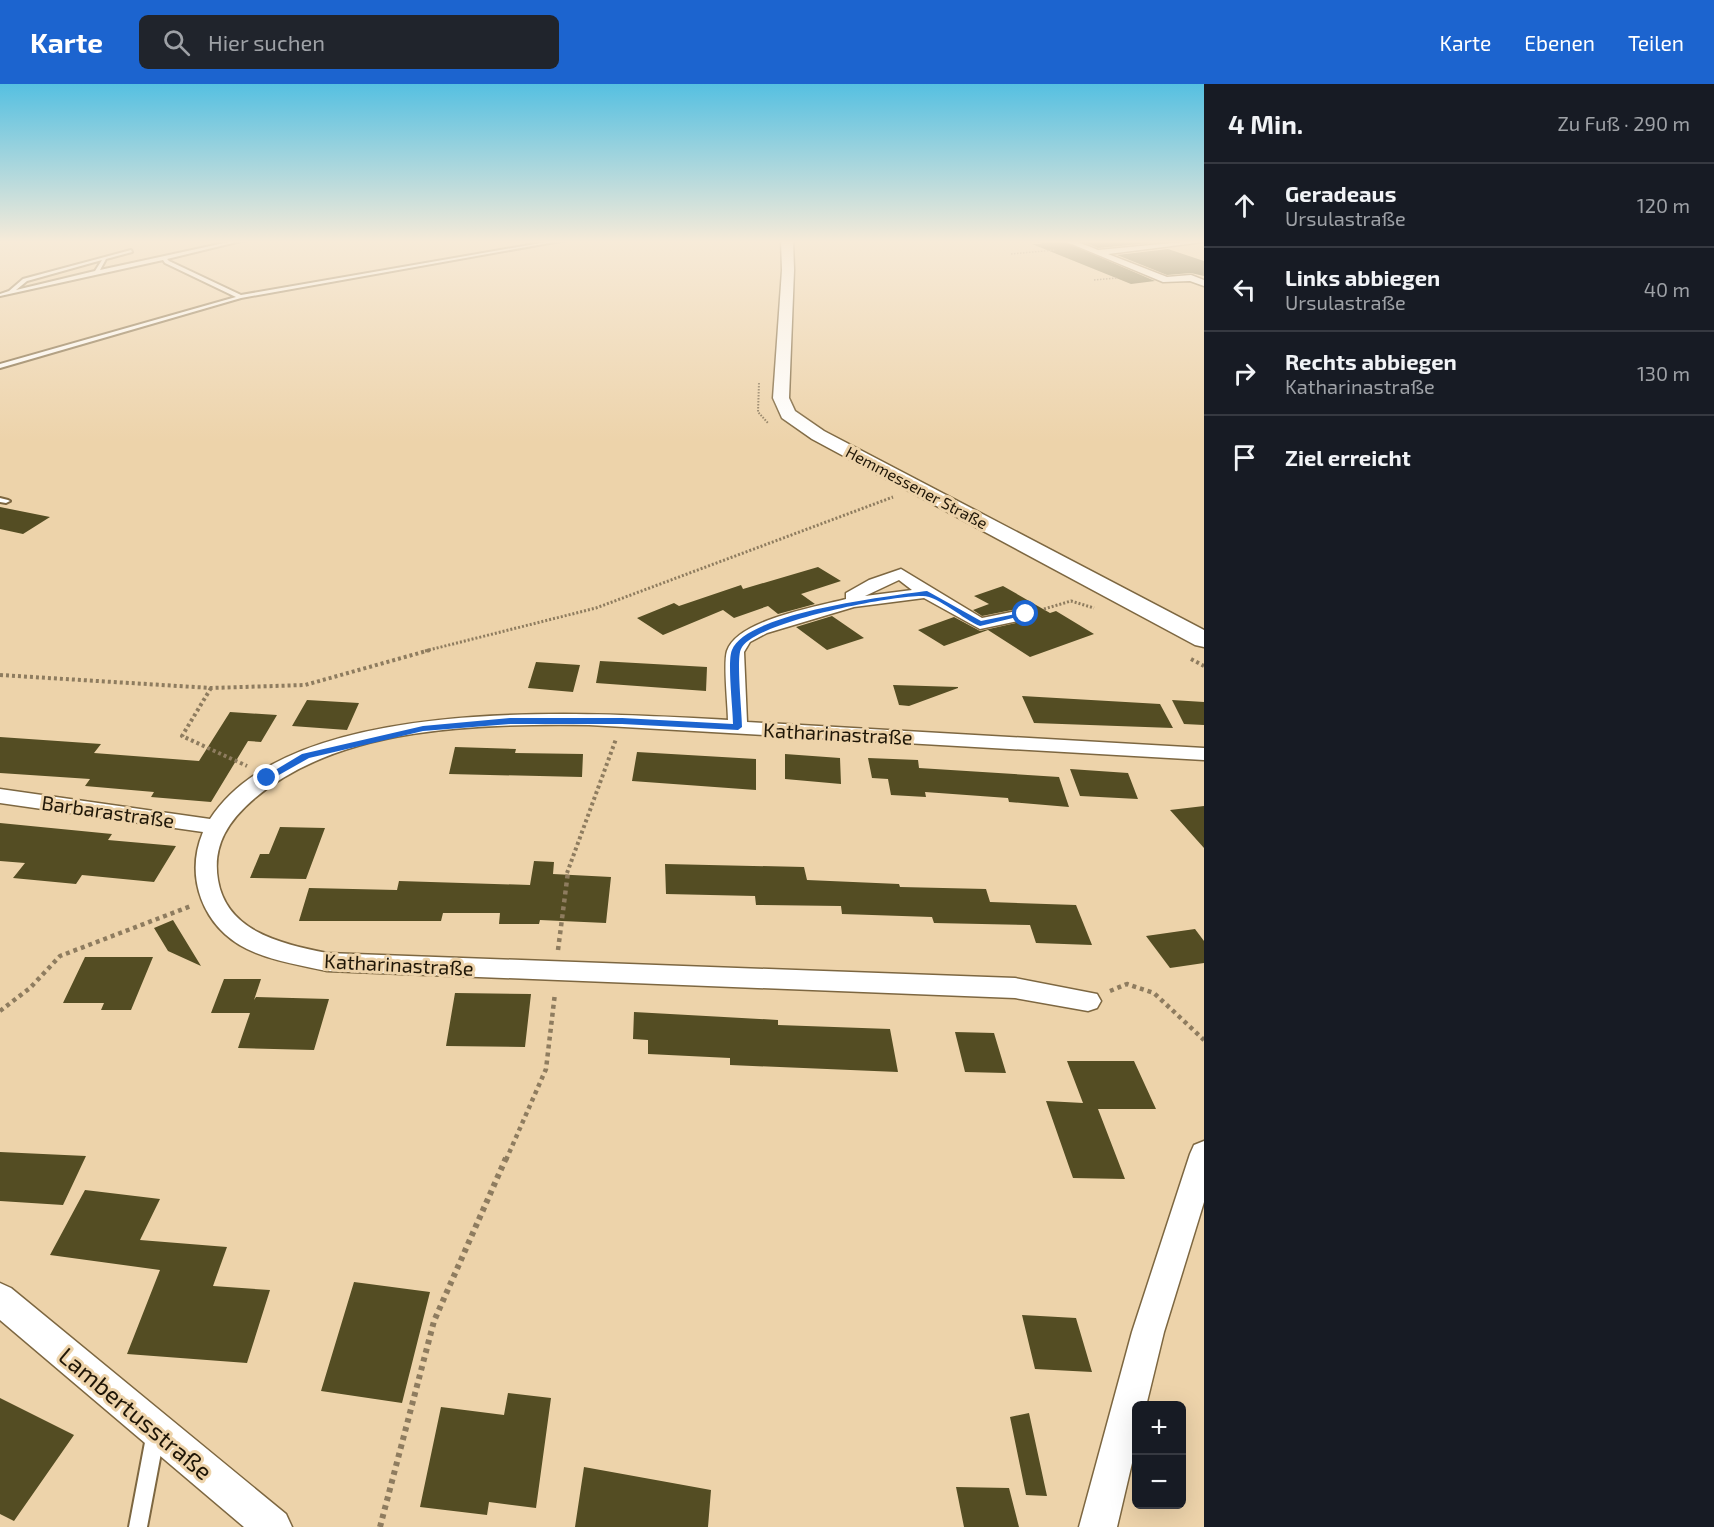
<!DOCTYPE html>
<html lang="de">
<head>
<meta charset="utf-8">
<style>
  :root { --surface:#171b24; --page:#20242c; --text:#f1f3f6; --muted:#9ea1a6; --line:#363941; --accent:#1c64cf }
  body { margin:0; font-family:"Exo 2",sans-serif; background:var(--page); color:var(--text) }
  .controls { position:absolute; right:18px; bottom:18px; display:grid; overflow:hidden; border-radius:9px; box-shadow:0 6px 24px #0002 }
  .controls button { width:54px; height:54px; display:grid; place-items:center; padding:0; border:0; border-bottom:2px solid var(--line); background:var(--surface); color:var(--text); font:30px sans-serif }
  .stop { position:absolute; width:18px; height:18px; margin:-14px; border:4px solid #1c64cf; border-radius:50%; background:#fff }
  .stop.end { background:#1c64cf; border-color:#fff; box-shadow:0 2px 6px #0008 }
  .list { margin:0; padding:0; list-style:none }
  h2 { display:flex; justify-content:space-between; align-items:center; height:78px; margin:0; padding:0 24px; font-size:26px }
  h2 small { font-size:20px; font-weight:400; color:var(--muted) }
  .list li { display:grid; grid-template-columns:39px 1fr auto; gap:18px; align-items:center; box-sizing:border-box; height:84px; padding:0 24px; border-top:2px solid var(--line) }
  .list b { display:block; font-size:22px; white-space:nowrap }
  .list p { margin:0; font-size:20px; white-space:nowrap; color:var(--muted) }
  .list em { font-size:20px; font-style:normal; color:var(--muted) }
  .icon { flex:none; width:33px; height:33px; fill:none; stroke:currentColor; stroke-width:2; stroke-linecap:round; stroke-linejoin:round }
  .map { position:relative; flex:none; width:1204px; height:1443px; overflow:hidden }
  header { display:flex; align-items:center; gap:36px; box-sizing:border-box; height:84px; padding:0 30px; background:var(--accent); color:#fff }
  header strong { font-size:28px }
  nav { display:flex; gap:33px; margin-inline-start:auto; font-size:21px }
  .search { width:420px; height:54px; background:var(--page); display:flex; align-items:center; gap:15px; box-sizing:border-box; padding:0 21px; border-radius:9px; color:var(--muted); font-size:22px }
  main { display:flex }
  aside { flex:1; background:var(--surface) }
  .map>svg:first-child { display:block }
  .building { fill:#544d23 }
  .lines { fill:none; stroke-linecap:round; stroke-linejoin:round }
  .service-casing { stroke:#7d6741; stroke-width:4 }
  .minor-casing { stroke:#7d6741; stroke-width:3 }
  .secondary-casing { stroke:#7d6741; stroke-width:3 }
  .path-far5 { stroke:#8e7c5f; stroke-width:1.5; stroke-dasharray:1.5 1.5; stroke-linecap:butt }
  .path-far4 { stroke:#8e7c5f; stroke-width:2; stroke-dasharray:1.5 1.5; stroke-linecap:butt }
  .path-far3 { stroke:#8e7c5f; stroke-width:3; stroke-dasharray:2 2; stroke-linecap:butt }
  .path-far2 { stroke:#8e7c5f; stroke-width:4; stroke-dasharray:3 3; stroke-linecap:butt }
  .path-far1 { stroke:#8e7c5f; stroke-width:4.5; stroke-dasharray:4 4; stroke-linecap:butt }
  .path { stroke:#8e7c5f; stroke-width:6; stroke-dasharray:4.5 4.5; stroke-linecap:butt }
  .service { fill:#fff; fill-rule:evenodd }
  .minor { fill:#fff; fill-rule:evenodd }
  .secondary { fill:#fff; fill-rule:evenodd }
  .route { fill:#1c64cf }
  .labels { text-anchor:middle; dominant-baseline:central; stroke-width:6; stroke-linejoin:round; paint-order:stroke }
  .far-street-label { font-size:16px; fill:#1f1607; stroke:#edd3aa }
  .street-label { font-size:20px; fill:#1f1607; stroke:#edd3aa }
  .near-street-label { font-size:24px; fill:#1f1607; stroke:#edd3aa }
</style>
</head>
<body>
<header>
<strong>Karte</strong>
<div class="search"><svg class="icon" aria-label="search" viewBox="0 0 24 24"><circle cx="10" cy="10" r="6"/><path d="M15 15l6 6"/></svg>Hier suchen</div>
<nav><a>Karte</a><a>Ebenen</a><a>Teilen</a></nav>
</header>
<main>
<div class="map">
<svg width="1204" height="1443" viewBox="0 0 1204 1443">
  <rect width="100%" height="100%" fill="#edd3aa"/>
  <path class="building" d="M1033,156H1060L1155,197L1131,200L1032,160H1042Z
    M1079,156H1142L1150,159L1098,164Z
    M1168,165L1204,177V192L1191,189L1167,191L1117,171Z
    M0,423L50,433L23,450L0,445Z
    M818,483L841,497L801,510L815,520L778,530L768,522L734,534L723,526L663,551L637,534L674,519L679,522L741,501L743,505Z
    M1003,502L1050,529L1056,527L1094,550L1030,573L988,546L944,562L918,546L954,533L980,547L1034,535L1036,529L1026,523L982,532L973,526L989,520L974,512Z
    M832,532L864,554L827,566L796,543Z
    M600,577L707,583L706,607L596,599Z
    M536,578L580,581L573,608L528,604Z
    M893,601L958,603V604L909,622L899,621Z
    M1022,612L1160,620L1173,644L1034,639Z
    M307,616L359,619L347,646L292,642Z
    M1172,616L1204,618V641L1184,640Z
    M230,628L277,631L261,658L248,657L211,718L151,713L154,708L85,702L90,695L0,689V653L101,660L94,669L199,677Z
    M455,663L516,665L515,669L583,670L582,693L449,690Z
    M637,668L756,675V706L632,697Z
    M785,670L840,674L841,700L785,695Z
    M868,674L918,676L919,684L1059,693L1069,723L1009,718L1008,714L925,708L926,713L891,711L888,695L872,694Z
    M1070,685L1128,689L1138,715L1080,712Z
    M1204,722V764L1170,726Z
    M0,739L112,750L108,756L176,762L154,798L82,791L76,800L13,794L25,779L0,777Z
    M280,743L325,744L306,795L250,794L260,770H269Z
    M534,777L554,778L553,790L611,793L606,839L540,836L539,840H499L500,829H443L441,837H299L309,804L397,806L399,797L530,801Z
    M665,780L804,783L807,796L899,800L900,803L986,805L990,818L1076,821L1092,861L1036,859L1030,841L934,839L932,833L842,830L841,822L756,821L755,812L666,810Z
    M173,836L201,882L168,867L154,844Z
    M1195,845L1204,857V879L1170,884L1146,852Z
    M85,873H153L131,926H101L104,919H63Z
    M224,895H261L254,916L256,913L329,915L314,966L238,964L250,929H211Z
    M455,909L531,910L525,963L446,962Z
    M634,928L778,936V941L890,945L898,988L730,981V974L648,970V956L633,955Z
    M955,948L994,949L1006,989L965,988Z
    M1067,977H1134L1156,1025H1098L1125,1095L1073,1094L1046,1017L1083,1019Z
    M0,1068L86,1072L63,1121L0,1117Z
    M85,1106L160,1115L140,1156L227,1163L213,1202L270,1206L247,1279L127,1270L160,1186L50,1171Z
    M354,1198L430,1208L402,1319L321,1307Z
    M1022,1231L1076,1234L1092,1288L1035,1285Z
    M508,1309L551,1314L536,1424L489,1418L487,1431L420,1423L441,1323L504,1331Z
    M0,1314L74,1351L14,1437L0,1430Z
    M1029,1329L1047,1412L1026,1411L1010,1333Z
    M584,1383L711,1406L708,1443H575Z
    M956,1403L1009,1404L1019,1443H964Z"/>
  <g class="lines">
    <defs>
      <path id="service" d="M238,156H245L167,175L169,177L241,211L558,156H566L241,214L0,284V280L236,213L165,179L163,176L0,212V210L9,207L23,195L131,166L132,168L106,175L100,186ZM102,176L95,187L16,206L27,197Z
        M0,414L8,416L10,417L6,419L0,418Z
        M155,1344L161,1347L164,1353L147,1443H129L146,1353L149,1347Z"/>
      <path id="minor" d="M1062,156H1073L1098,166L1204,156L1203,158L1108,170L1167,193L1191,191L1204,196V202L1190,197L1163,198Z
        M901,485L982,534L1026,525L1034,530L1032,534L980,545L924,514L854,523L767,549L750,558L744,568L747,638L1204,664V676L589,641C480,640 342,641 255,714C229,736 212,761 218,796C227,849 284,860 327,869L1015,894L1097,910L1101,917L1097,924L1088,927L1015,914L327,887C300,881 272,877 247,865C203,843 184,793 203,748L0,719V705L210,735C293,607 595,629 728,636C728,622 723,579 727,567C737,536 816,523 846,515V509L869,496ZM899,496L912,506L865,512Z
        M1204,1057V1118L1164,1248L1146,1322H1136V1362L1117,1443H1079L1132,1248L1190,1070L1194,1061Z
        M0,1199L11,1204L286,1430L292,1443H244L0,1236Z"/>
      <path id="secondary" d="M781,156H793L794,186L789,314L795,327L824,347L1204,546V563L1195,561L812,355L782,334L773,314L782,186Z"/>
    </defs>
    <use href="#service" class="service-casing"/>
    <use href="#minor" class="minor-casing"/>
    <use href="#secondary" class="secondary-casing"/>
    <path class="path-far5" d="M1011,170L1055,166
      M1094,196L1117,194"/>
    <path class="path-far4" d="M759,299L758,328L768,339"/>
    <path class="path-far3" d="M1044,525L1071,517L1094,524
      M425,567L596,524L893,413"/>
    <path class="path-far2" d="M1191,575L1204,582
      M0,591L211,604L305,601L430,566
      M211,604L182,652L247,682
      M567,789L616,655"/>
    <path class="path-far1" d="M558,866L568,788
      M1110,907L1127,900L1154,909L1204,956
      M0,927L30,904L60,872L191,822
      M506,1076L546,985L555,909"/>
    <path class="path" d="M380,1443L434,1237L506,1074"/>
    <use href="#service" class="service"/>
    <use href="#minor" class="minor"/>
    <use href="#secondary" class="secondary"/>
  </g>
  <linearGradient id="sky" x2="0" y2="1"><stop stop-color="#56c0e1"/><stop offset="0.44" stop-color="#f7ebd9"/><stop offset="1" stop-color="#f7ebd9" stop-opacity="0"/></linearGradient>
  <rect width="1204" height="358" fill="url(#sky)"/>
  <path class="route" d="M927,507L981,537L1026,528L1029,530L980,542C964,536 938,512 923,512C892,511 753,538 741,565C736,575 742,628 742,643L738,646L622,640H510L423,647L309,674L270,696L262,694L302,670L423,642L510,634H622L733,640C733,625 727,577 732,566C746,529 889,512 927,507Z"/>
  <g class="labels">
    <g class="far-street-label">
      <text transform="translate(917 403) rotate(28)">Hemmessener Straße</text>
    </g>
    <g class="street-label">
      <text transform="translate(838 649) rotate(3)">Katharinastraße</text>
      <text transform="translate(108 727) rotate(8)">Barbarastraße</text>
      <text transform="translate(399 880) rotate(3)">Katharinastraße</text>
    </g>
    <g class="near-street-label">
      <text transform="translate(136 1329) rotate(40)">Lambertusstraße</text>
    </g>
  </g>
</svg>
<div class="controls">
<button>+</button>
<button>−</button>
</div>
<div class="stop" style="left:1026px;top:530px"></div>
<div class="stop end" style="left:267px;top:694px"></div>
</div>
<aside>
<h2>4 Min.<small>Zu Fuß · 290 m</small></h2>
<ul class="list">
<li><svg class="icon" aria-label="ahead" viewBox="0 0 24 24"><path d="M12 20V5M6 11l6-6 6 6"/></svg><div><b>Geradeaus</b><p>Ursulastraße</p></div><em>120 m</em></li>
<li><svg class="icon" aria-label="left" viewBox="0 0 24 24"><path d="M17 20v-9H6M10 6l-5 5 5 5"/></svg><div><b>Links abbiegen</b><p>Ursulastraße</p></div><em>40 m</em></li>
<li><svg class="icon" aria-label="right" viewBox="0 0 24 24"><path d="M7 20v-9h11M14 6l5 5-5 5"/></svg><div><b>Rechts abbiegen</b><p>Katharinastraße</p></div><em>130 m</em></li>
<li><svg class="icon" aria-label="arrive" viewBox="0 0 24 24"><path d="M6 21V4h12l-3 4 3 4H6"/></svg><div><b>Ziel erreicht</b></div></li>
</ul>
</aside>
</main>
</body>
</html>
